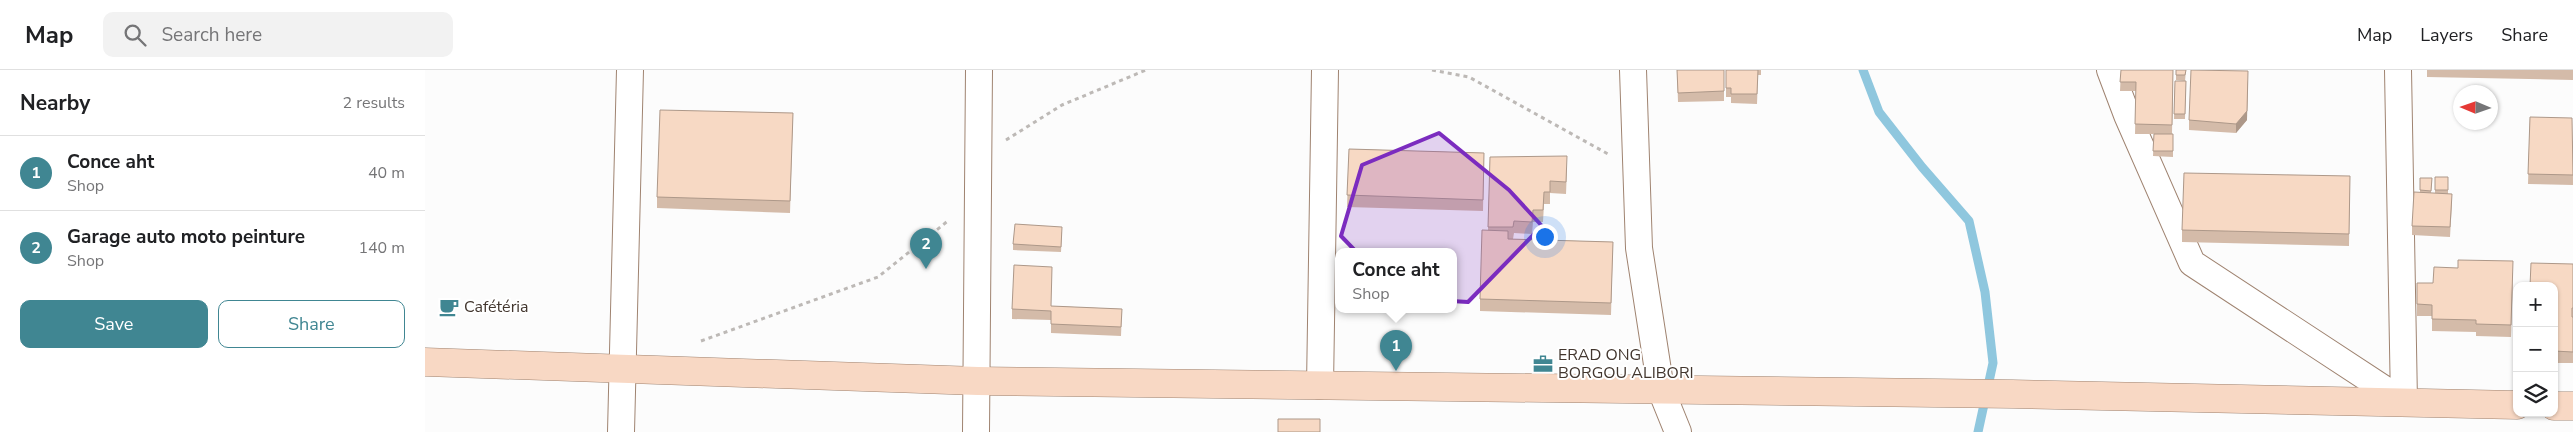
<!DOCTYPE html>
<html lang="en">
<head>
<meta charset="utf-8">
<style>
  :root { --surface:#fff; --page:#f2f2f2; --text:#202124; --muted:#757577; --line:#e0e0e0; --accent:#408692 }
  body { margin:0; font-family:"Nunito Sans",sans-serif; background:var(--page); color:var(--text) }
  .controls { position:absolute; right:15px; bottom:15px; display:grid; overflow:hidden; border-radius:10px; box-shadow:0 1px 4px #0004 }
  .controls button { width:45px; height:45px; display:grid; place-items:center; padding:0; border:0; border-bottom:1px solid var(--line); background:var(--surface); color:var(--text); font:25px sans-serif }
  .compass { position:absolute; left:2028px; top:15px; width:45px; height:45px; border-radius:50%; background:var(--surface); box-shadow:0 1px 4px #0004; rotate:272deg }
  .you { position:absolute; left:1119px; top:166px; width:18px; height:18px; margin:-12px; border:4px solid #fff; border-radius:50%; background:#1a73e8; box-shadow:0 0 0 8px #1a73e833 }
  .badge { display:grid; place-items:center; width:32px; height:32px; border-radius:50%; background:var(--accent); color:#fff; font-size:16px; font-weight:700 }
  .pin { position:absolute; translate:-50% -41px; filter:drop-shadow(0 1px 2px #0008) }
  .pin::after { content:''; position:absolute; top:26px; width:18px; height:15px; background:inherit; clip-path:polygon(0 0,100% 0,50% 100%) }
  .popup { position:absolute; left:910px; top:178px; width:122px; height:65px; box-sizing:border-box; display:grid; place-content:center; border-radius:10px; background:var(--surface); filter:drop-shadow(0 1px 4px #0005); font-size:16px; white-space:nowrap; color:var(--muted) }
  .popup b { font-size:19px; color:var(--text) }
  .popup::after { content:''; position:absolute; left:50%; top:100%; margin-left:-10px; border:10px solid transparent; border-top-color:var(--surface) }
  .list { margin:0; padding:0; list-style:none }
  h2 { display:flex; justify-content:space-between; align-items:center; height:65px; margin:0; padding:0 20px; font-size:21px }
  h2 small { font-size:16px; font-weight:400; color:var(--muted) }
  .list li { display:grid; grid-template-columns:32px 1fr auto; gap:15px; align-items:center; box-sizing:border-box; height:75px; padding:0 20px; border-top:1px solid var(--line) }
  .list b { display:block; font-size:19px; white-space:nowrap }
  .list p { margin:0; font-size:16px; white-space:nowrap; color:var(--muted) }
  .list em { font-size:16px; font-style:normal; color:var(--muted) }
  .actions { display:flex; gap:10px; padding:15px 20px }
  .actions a { flex:1; padding:11px 0; border:1px solid var(--accent); border-radius:10px; text-align:center; font-size:18px; color:var(--accent) }
  .actions .main { background:var(--accent); color:#fff }
  .icon { flex:none; width:28px; height:28px; fill:none; stroke:currentColor; stroke-width:2; stroke-linecap:round; stroke-linejoin:round }
  .map { position:relative; flex:none; width:2148px; height:362px; overflow:hidden }
  header { display:flex; align-items:center; gap:30px; box-sizing:border-box; height:70px; padding:0 25px; background:var(--surface); border-bottom:1px solid var(--line) }
  header strong { font-size:24px }
  nav { display:flex; gap:28px; margin-inline-start:auto; font-size:18px }
  .search { width:350px; height:45px; background:var(--page); display:flex; align-items:center; gap:12px; box-sizing:border-box; padding:0 18px; border-radius:10px; color:var(--muted); font-size:19px }
  main { display:flex }
  aside { flex:1; background:var(--surface) }
  .map>svg:first-child { display:block }
  .lines { fill:none; stroke-linecap:round; stroke-linejoin:round }
  .stream { stroke:#8fc7de; stroke-width:9 }
  .street-casing { stroke:#9f8370; stroke-width:28 }
  .secondary-casing { stroke:#9f8370; stroke-width:29 }
  .path { stroke:#bdb9b6; stroke-width:3; stroke-dasharray:4 4; stroke-linecap:butt }
  .street { stroke:#fff; stroke-width:26 }
  .secondary { stroke:#f8d8c4; stroke-width:28 }
  .wall { fill:#d4bba9 }
  .shaded-wall { fill:#ad9889 }
  .building { fill:#f7d9c4; stroke:#ad9889 }
  .marked { fill:#7b2cbf; fill-opacity:0.2; stroke:#7b2cbf; stroke-width:4; stroke-linejoin:round }
  .labels { text-anchor:middle; dominant-baseline:central; stroke-width:4; stroke-linejoin:round; paint-order:stroke }
  .poi-label { font-size:16px; fill:#42362e; stroke:#fff; text-anchor:start }
</style>
</head>
<body>
<header>
<strong>Map</strong>
<div class="search"><svg class="icon" aria-label="search" viewBox="0 0 24 24"><circle cx="10" cy="10" r="6"/><path d="M15 15l6 6"/></svg>Search here</div>
<nav><a>Map</a><a>Layers</a><a>Share</a></nav>
</header>
<main>
<aside>
<h2>Nearby<small>2 results</small></h2>
<ul class="list">
<li><span class="badge">1</span><div><b>Conce aht</b><p>Shop</p></div><em>40 m</em></li>
<li><span class="badge">2</span><div><b>Garage auto moto peinture</b><p>Shop</p></div><em>140 m</em></li>
</ul>
<div class="actions"><a class="main">Save</a><a>Share</a></div>
</aside>
<div class="map">
<svg width="2148" height="362" viewBox="0 0 2148 362">
  <rect width="100%" height="100%" fill="#fcfcfc"/>
  <g class="lines">
    <path class="stream" d="M1438,0L1454,42L1497,97L1544,151L1560,222L1568,293L1553,362"/>
    <defs>
      <path id="street" d="M1208,0L1214,178L1236,320L1253,362
        M1685,0L1702,45L1767,193L1979,332
        M1973,0L1979,332
        M895,316L900,0
        M196,362L205,0
        M551,362L554,0"/>
      <path id="secondary" d="M0,292L553,311L1587,324L2092,335
        M2129,336H2148"/>
    </defs>
    <use href="#street" class="street-casing"/>
    <use href="#secondary" class="secondary-casing"/>
    <path class="path" d="M1007,0L1044,7L1183,84
      M581,70L637,35L721,0
      M276,271L453,207L524,150"/>
    <use href="#street" class="street"/>
    <use href="#secondary" class="secondary"/>
  </g>
  <path class="wall" d="M1252,0H1299V31L1253,32Z
    M1301,0H1336V5H1333L1332,34L1306,33V27H1301Z
    M1696,0H1748L1747,64H1748V87L1728,86L1729,64H1710L1711,21H1695Z
    M1751,0H1761L1760,11L1751,10Z
    M2002,0H2148V10L2002,7Z
    M1750,11H1761L1760,49H1749Z
    M368,43L365,143L232,138V127Z
    M2105,47L2148,71V115L2103,114Z
    M1764,50H1822L1811,63L1764,60Z
    M924,79L1059,83L1058,141L922,137Z
    M1065,87L1142,98L1141,124L1125,123V134H1119L1118,152H1108L1107,164L1089,163L1088,169L1188,172L1186,245L1055,241V229L1063,160Z
    M1925,106L1924,176L1757,172V160Z
    M2010,107H2023V124L2027,133L2025,167L1987,165V156L1995,122V108H2007L2006,123H2010Z
    M637,162L636,182L588,180V174Z
    M2148,194V293H2129V216Z
    M2088,203L2086,267L2051,266V262L2007,261V246H1992V213H2008Z
    M626,236L697,239L696,266L626,263V250L587,249V239Z"/>
  <path class="shaded-wall" d="M1823,10L1822,50L1811,63V54Z"/>
  <path class="building" d="M1252,0H1299V21L1253,23Z
    M1301,0H1333L1332,24H1306V18H1301Z
    M1696,0H1748L1747,55L1710,54L1711,12H1695Z
    M1751,0H1761L1760,5H1751Z
    M1766,0L1823,1L1822,41L1811,54L1764,50Z
    M1750,11H1761L1760,44H1749Z
    M235,40L368,43L365,131L232,127Z
    M2105,47L2147,48L2148,105L2103,104Z
    M1729,64H1748V81H1728Z
    M924,79L1059,83L1058,130L922,125Z
    M1142,86L1141,112L1125,111V122H1119L1118,140H1108L1107,152L1089,151L1088,157H1063L1065,87Z
    M1759,103L1925,106L1924,164L1757,160Z
    M2010,107H2023V120H2010Z
    M1995,108H2007L2006,121L1995,120Z
    M1989,122L2027,124L2025,157L1987,156Z
    M590,154L637,157L636,177L588,174Z
    M1057,160L1083,161V169L1188,172L1186,233L1055,229Z
    M2033,190L2088,191L2086,255L2051,254V250L2007,249V235L1992,234V213H2008L2009,197L2033,198Z
    M2106,193L2148,194V238H2147V247H2148V282L2129,281V216H2105Z
    M589,195L627,197L626,236L697,239L696,257L626,254V241L587,239Z
    M853,349H895V362H853Z"/>
  <path class="marked" d="M1014,63L1084,120L1117,156L1043,232L976,228L916,166L937,95Z"/>
  <defs>
    <symbol id="cafe-bare" viewBox="-9 -9 18 18"><path d="M-5.5-4.5H6V0H3Q3 3.5 0 3.5H-2.5Q-5.5 3.5-5.5 0ZM3-3.2v2h1.7v-2ZM-6 4.5H4V6H-6Z" fill="#408692" stroke="#fff" stroke-width="2.5" paint-order="stroke"/></symbol>
    <symbol id="office-bare" viewBox="-9 -9 18 18"><path d="M-6-3h4V-5.5h4V-3h4V5H-6ZM-1-4.5V-3h2v-1.5ZM-6 0V1H6V0Z" fill="#408692" stroke="#fff" stroke-width="2.5" paint-order="stroke"/></symbol>
  </defs>
  <g fill-rule="evenodd">
    <use href="#cafe-bare" x="10" y="223" width="28" height="28"/>
    <use href="#office-bare" x="1104" y="280" width="28" height="28"/>
  </g>
  <g class="labels">
    <g class="poi-label">
      <text x="39" y="237">Cafétéria</text>
      <text x="1133" y="285">ERAD ONG<tspan x="1133" dy="18">BORGOU ALIBORI</tspan></text>
    </g>
  </g>
</svg>
<div class="controls">
<button>+</button>
<button>−</button>
<button><svg class="icon" aria-label="layers" viewBox="0 0 24 24"><path d="M12 4l9 5-9 5-9-5zM3 14l9 5 9-5"/></svg></button>
</div>
<svg class="compass" viewBox="-18 -18 36 36"><path d="M0-13l5 13h-10z" fill="#e53935"/><path d="M0 13l5-13h-10z" fill="#757577"/></svg>
<div class="you"></div>
<div class="pin badge" style="left:971px;top:301px">1</div>
<div class="popup"><b>Conce aht</b>Shop</div>
<div class="pin badge" style="left:501px;top:199px">2</div>
</div>
</main>
</body>
</html>
